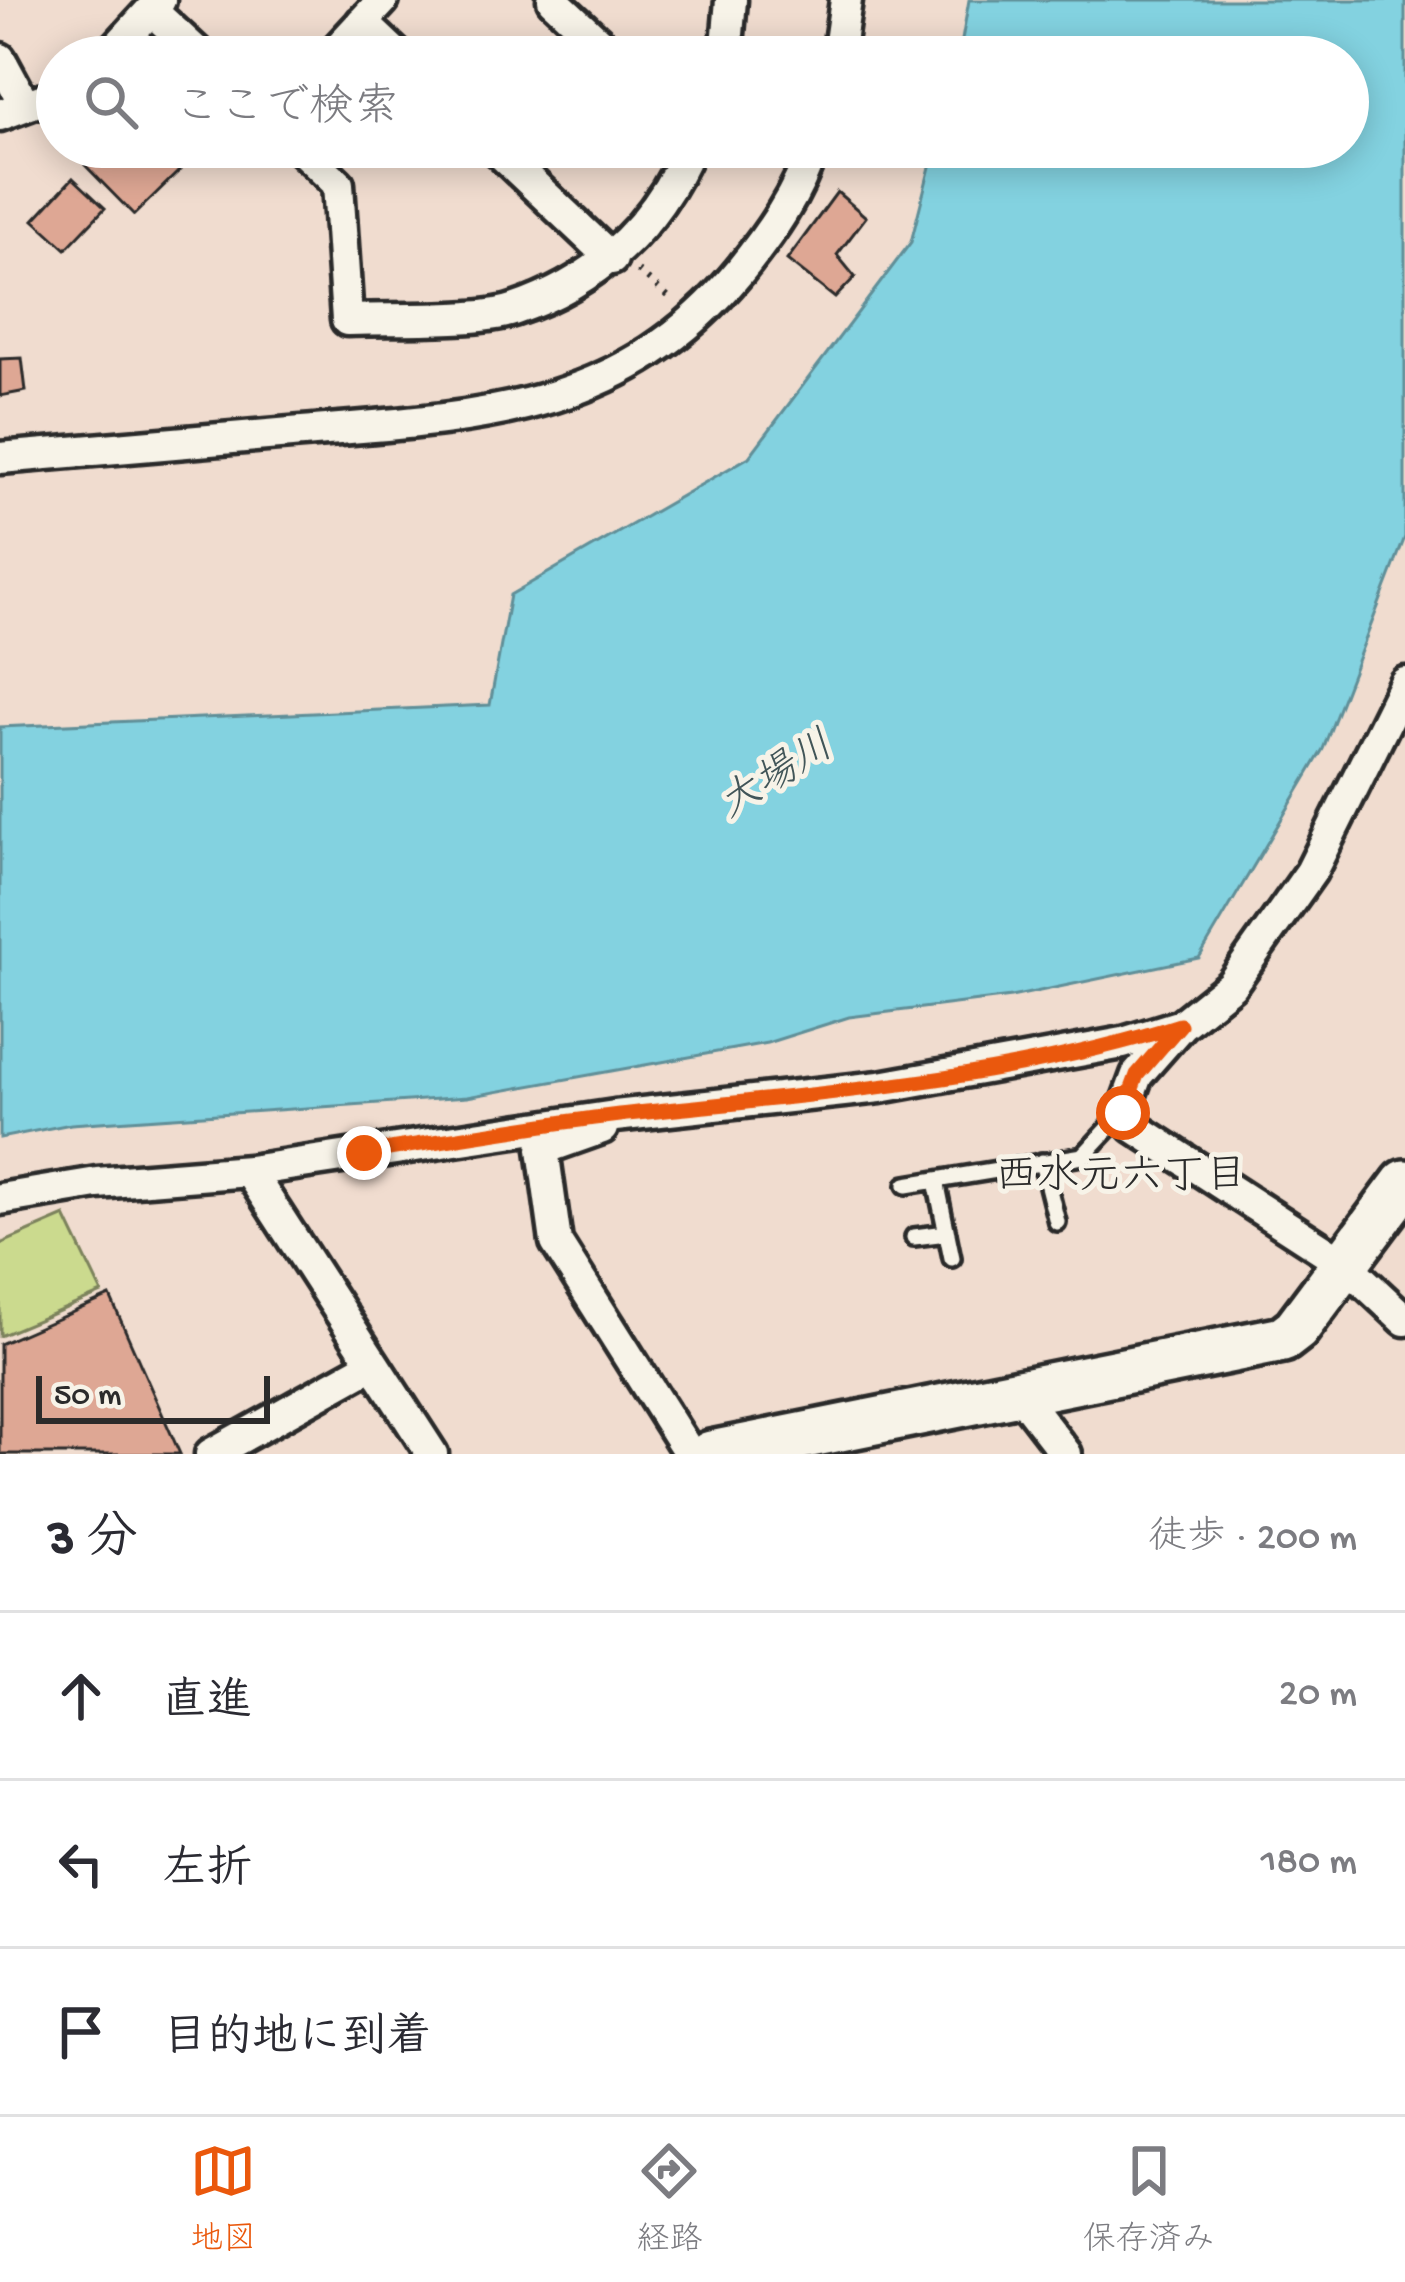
<!DOCTYPE html>
<html lang="ja">
<head>
<meta charset="utf-8">
<style>
  :root { --surface:#fff; --page:#f2f2f3; --text:#2b2b33; --muted:#7c7c81; --line:#e1e1e2; --accent:#ea580c }
  body { margin:0; font-family:"Gochi Hand","Klee One",sans-serif; background:var(--page); color:var(--text) }
  .scale { position:absolute; left:36px; bottom:30px; width:234px; box-sizing:border-box; padding-left:12px; border:6px solid #2b2b2b; border-top:0; font-size:33px; line-height:42px; white-space:nowrap; color:#2b2b2b; -webkit-text-stroke:9px #f7f3e8; paint-order:stroke }
  .stop { position:absolute; width:36px; height:36px; margin:-27px; border:9px solid #ea580c; border-radius:50%; background:#fff }
  .stop.end { background:#ea580c; border-color:#fff; box-shadow:0 3px 12px #0008 }
  .list { margin:0; padding:0; list-style:none }
  h2 { display:flex; justify-content:space-between; align-items:center; height:156px; margin:0; padding:0 48px; font-size:51px }
  h2 small { font-size:39px; font-weight:400; color:var(--muted) }
  .list li { display:grid; grid-template-columns:78px 1fr auto; gap:36px; align-items:center; box-sizing:border-box; height:168px; padding:0 48px; border-top:3px solid var(--line) }
  .list b { display:block; font-size:45px; white-space:nowrap }
  .list em { font-size:39px; font-style:normal; color:var(--muted) }
  .icon { flex:none; width:66px; height:66px; fill:none; stroke:currentColor; stroke-width:2; stroke-linecap:round; stroke-linejoin:round }
  .map { position:relative; flex:none; width:1405px; height:1454px; overflow:hidden }
  .search { position:absolute; background:var(--surface); box-shadow:0 6px 30px #0003; left:36px; right:36px; top:36px; height:132px; display:flex; align-items:center; gap:30px; box-sizing:border-box; padding:0 42px; border-radius:66px; color:var(--muted); font-size:45px }
  .sheet { height:660px; background:var(--surface) }
  nav { display:flex; justify-content:space-around; align-items:center; box-sizing:border-box; height:168px; border-top:3px solid var(--line); background:var(--surface); font-size:33px; color:var(--muted) }
  nav a { display:grid; justify-items:center; gap:6px }
  nav .on { color:var(--accent) }
  .map>svg:first-child { display:block }
  .green { fill:#cbda8e; stroke:#7b825c; stroke-width:3 }
  .water { fill:#83d2e0; stroke:#608f98; stroke-width:3 }
  .building { fill:#dea794; stroke:#2b2b2b; stroke-width:3 }
  .lines { fill:none; stroke-linecap:round; stroke-linejoin:round }
  .lane-casing { stroke:#2b2b2b; stroke-width:24 }
  .street-casing { stroke:#2b2b2b; stroke-width:39 }
  .secondary-casing { stroke:#2b2b2b; stroke-width:54 }
  .path { stroke:#2b2b2b; stroke-width:6; stroke-dasharray:3 9; stroke-linecap:butt }
  .lane { stroke:#f7f3e8; stroke-width:15 }
  .street { stroke:#f7f3e8; stroke-width:30 }
  .secondary { stroke:#f7f3e8; stroke-width:45 }
  .route { stroke:#ea580c; stroke-width:15 }
  .labels { text-anchor:middle; dominant-baseline:central; stroke-width:10; stroke-linejoin:round; paint-order:stroke }
  .water-label { font-size:42px; font-style:italic; fill:#415558; stroke:#f7f3e8 }
  .neighbourhood-label { font-size:42px; fill:#2b2b2b; stroke:#f7f3e8 }
</style>
</head>
<body>
<div class="map">
<svg width="1405" height="1454" viewBox="0 0 1405 1454">
  <rect width="100%" height="100%" fill="#f0dccf"/>
  <filter id="ink" filterUnits="userSpaceOnUse"><feTurbulence type="fractalNoise" baseFrequency=".00833" numOctaves="2"/><feDisplacementMap in="SourceGraphic" scale="24" xChannelSelector="R" yChannelSelector="G"/><feConvolveMatrix kernelMatrix="1 2 1 2 8 2 1 2 1" color-interpolation-filters="sRGB"/></filter>
  <g filter="url(#ink)">
    <path class="green" d="M65,1216L102,1293L0,1336V1244Z"/>
    <path class="water" d="M969,0H1405V537L1323,749L1199,958L1011,997L849,1017L767,1043L467,1097L71,1124L0,1138V727L490,705L510,595L749,457L911,242L935,147H1348V57H959Z"/>
    <path class="building" d="M106,147H157L180,170L134,215L86,166Z
      M73,178L105,208L66,249L34,220Z
      M837,192L866,217L837,255L855,277L835,298L787,260Z
      M22,358L26,391L0,396V359Z
      M110,1296L180,1454H0V1344Z"/>
    <g class="lines">
      <defs>
        <path id="lane" d="M1042,1162L1057,1222
          M936,1181L952,1258
          M906,1185L1083,1156L1123,1113
          M914,1237L947,1233"/>
        <path id="street" d="M553,0L614,57
          M151,10L202,57
          M362,22L399,57
          M108,57L160,0
          M330,57L383,0
          M726,57L731,0
          M838,57L846,0
          M0,59L25,105
          M0,115L57,94
          M299,147L338,184L347,320C390,318 477,322 513,310C597,282 656,226 690,147
          M494,147L612,259
          M0,458C97,449 194,441 291,433C465,418 619,418 739,272C770,234 798,194 813,147
          M1181,1025L1137,1075L1123,1113L1134,1127L1345,1264L1405,1320
          M602,1128L543,1149L556,1242L690,1454
          M249,1171L432,1454
          M0,1199L97,1183L249,1171L615,1116L880,1087L1123,1043L1181,1025L1231,985L1311,872L1405,683
          M1019,1393L1066,1454
          M211,1454L371,1365"/>
        <path id="secondary" d="M711,1454L1283,1339L1296,1329L1405,1183"/>
      </defs>
      <use href="#lane" class="lane-casing"/>
      <use href="#street" class="street-casing"/>
      <use href="#secondary" class="secondary-casing"/>
      <path class="path" d="M638,271L674,301"/>
      <use href="#lane" class="lane"/>
      <use href="#street" class="street"/>
      <use href="#secondary" class="secondary"/>
    </g>
  </g>
  <g class="lines" filter="url(#ink)">
    <path class="route" d="M364,1153C449,1140 533,1125 619,1115C804,1095 1003,1082 1180,1025L1137,1075L1123,1113"/>
  </g>
  <g class="labels">
    <g class="water-label">
      <text transform="translate(778 778) rotate(-32)">大場川</text>
    </g>
    <g class="neighbourhood-label">
      <text x="1121" y="1179">西水元六丁目</text>
    </g>
  </g>
</svg>
<div class="scale">50 m</div>
<div class="stop" style="left:1123px;top:1113px"></div>
<div class="stop end" style="left:364px;top:1153px"></div>
<div class="search"><svg class="icon" aria-label="search" viewBox="0 0 24 24"><circle cx="10" cy="10" r="6"/><path d="M15 15l6 6"/></svg>ここで検索</div>
</div>
<section class="sheet">
<h2>3 分<small>徒歩 · 200 m</small></h2>
<ul class="list">
<li><svg class="icon" aria-label="ahead" viewBox="0 0 24 24"><path d="M12 20V5M6 11l6-6 6 6"/></svg><div><b>直進</b></div><em>20 m</em></li>
<li><svg class="icon" aria-label="left" viewBox="0 0 24 24"><path d="M17 20v-9H6M10 6l-5 5 5 5"/></svg><div><b>左折</b></div><em>180 m</em></li>
<li><svg class="icon" aria-label="arrive" viewBox="0 0 24 24"><path d="M6 21V4h12l-3 4 3 4H6"/></svg><div><b>目的地に到着</b></div></li>
</ul>
</section>
<nav>
<a class="on"><svg class="icon" aria-label="map" viewBox="0 0 24 24"><path d="M3 6l6-2 6 2 6-2v14l-6 2-6-2-6 2zM9 4v14M15 6v14"/></svg>地図</a>
<a><svg class="icon" aria-label="directions" viewBox="0 0 24 24"><path d="M12 3l9 9-9 9-9-9zM9 14v-3h6M13 9l2 2-2 2"/></svg>経路</a>
<a><svg class="icon" aria-label="saved" viewBox="0 0 24 24"><path d="M7 4h10v16l-5-4-5 4z"/></svg>保存済み</a>
</nav>
</body>
</html>
